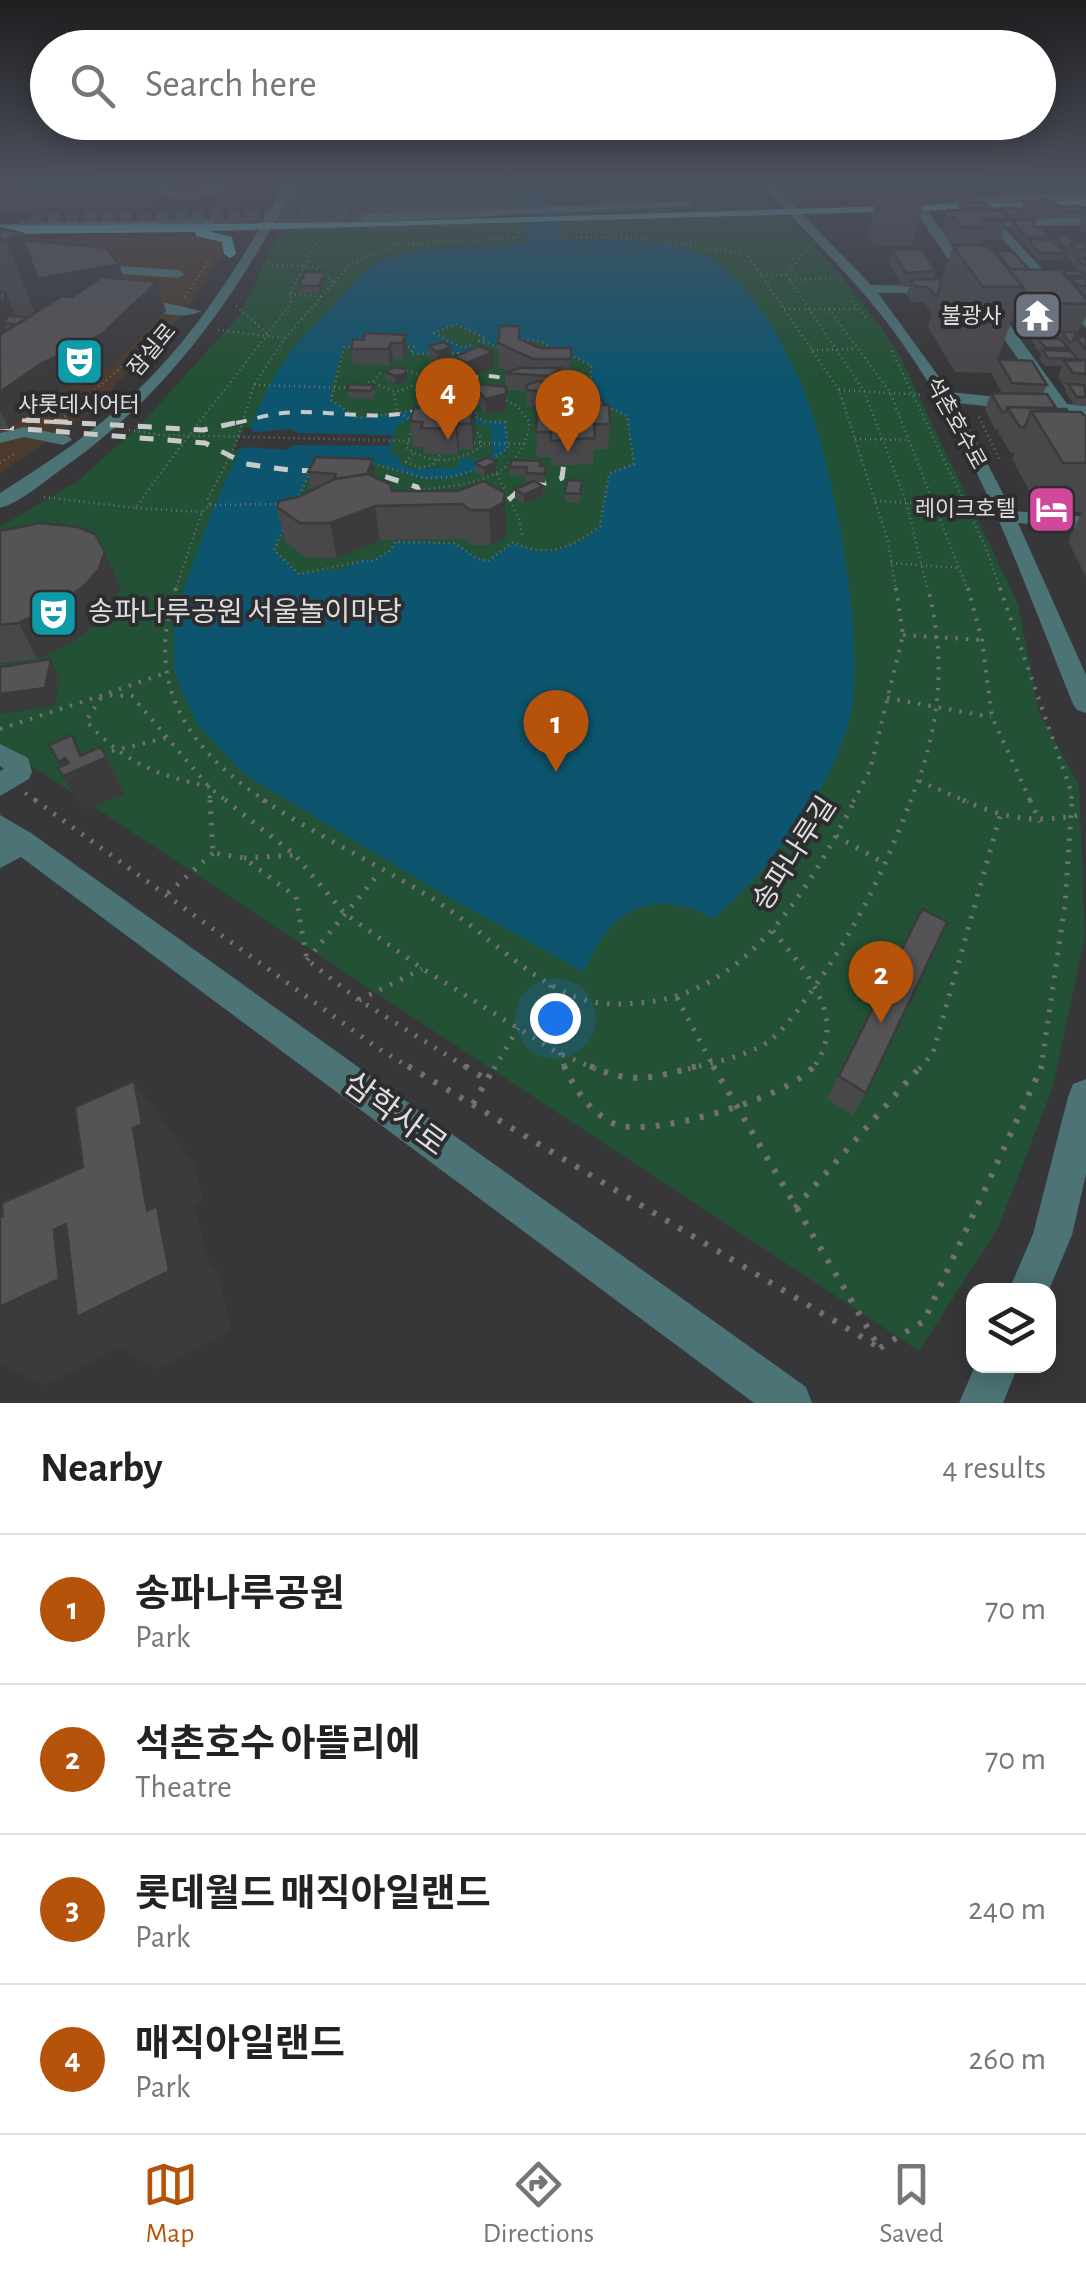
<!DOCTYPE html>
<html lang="en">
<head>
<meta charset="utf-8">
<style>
  :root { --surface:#fff; --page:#f2f2f2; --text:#222; --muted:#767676; --line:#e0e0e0; --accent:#b45309 }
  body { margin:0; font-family:"Alegreya Sans","Noto Sans KR",sans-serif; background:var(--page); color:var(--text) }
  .controls { position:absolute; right:30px; bottom:30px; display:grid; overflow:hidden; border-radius:20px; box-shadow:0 5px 25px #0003 }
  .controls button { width:90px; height:90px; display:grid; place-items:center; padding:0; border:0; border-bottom:2px solid var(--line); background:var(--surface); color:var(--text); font:50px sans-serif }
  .you { position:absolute; left:555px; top:1018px; width:35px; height:35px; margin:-25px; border:8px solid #fff; border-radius:50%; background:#1a73e8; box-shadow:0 0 0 15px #1a73e833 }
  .badge { display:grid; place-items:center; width:65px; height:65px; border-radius:50%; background:var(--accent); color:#fff; font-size:32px; font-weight:700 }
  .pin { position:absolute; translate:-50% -82px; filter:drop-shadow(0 2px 5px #0008) }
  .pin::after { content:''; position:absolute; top:52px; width:35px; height:30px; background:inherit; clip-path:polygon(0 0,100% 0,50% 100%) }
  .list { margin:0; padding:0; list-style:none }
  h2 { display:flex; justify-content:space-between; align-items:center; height:130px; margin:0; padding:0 40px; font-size:42px }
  h2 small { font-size:32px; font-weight:400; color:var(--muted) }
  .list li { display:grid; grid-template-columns:65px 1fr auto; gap:30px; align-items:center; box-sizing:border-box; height:150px; padding:0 40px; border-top:2px solid var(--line) }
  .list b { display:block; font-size:38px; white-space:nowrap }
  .list p { margin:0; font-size:32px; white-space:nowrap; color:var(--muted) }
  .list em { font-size:32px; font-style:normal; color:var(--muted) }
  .icon { flex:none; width:55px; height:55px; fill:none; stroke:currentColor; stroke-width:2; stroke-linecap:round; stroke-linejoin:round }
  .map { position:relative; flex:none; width:1086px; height:1403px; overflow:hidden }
  .search { position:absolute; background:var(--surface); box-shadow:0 5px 25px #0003; left:30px; right:30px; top:30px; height:110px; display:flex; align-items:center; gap:25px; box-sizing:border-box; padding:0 35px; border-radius:55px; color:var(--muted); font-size:38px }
  .sheet { height:730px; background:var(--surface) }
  nav { display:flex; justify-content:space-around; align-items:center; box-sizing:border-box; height:140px; border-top:2px solid var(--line); background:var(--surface); font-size:28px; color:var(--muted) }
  nav a { display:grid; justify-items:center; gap:5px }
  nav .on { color:var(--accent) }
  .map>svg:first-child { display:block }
  .commercial { fill:#4a3b2e }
  .green { fill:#235135 }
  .water { fill:#0d556f; fill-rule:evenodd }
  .pier { fill:#373639 }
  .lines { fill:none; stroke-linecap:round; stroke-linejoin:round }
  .minor-tunnel { stroke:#504f52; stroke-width:12; stroke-dasharray:12 6; stroke-linecap:butt }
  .path-far3 { stroke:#717073; stroke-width:2.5; stroke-dasharray:1 4; stroke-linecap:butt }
  .path-far2 { stroke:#717073; stroke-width:4; stroke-dasharray:2.5 8; stroke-linecap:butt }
  .path-far1 { stroke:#717073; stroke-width:5; stroke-dasharray:2.5 9; stroke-linecap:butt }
  .path { stroke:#717073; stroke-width:6; stroke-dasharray:4 11; stroke-linecap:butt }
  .minor { fill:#4c7376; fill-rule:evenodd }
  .major { fill:#59aeb4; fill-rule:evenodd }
  .rail-far1 { stroke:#c9c9ca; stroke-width:4; stroke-dasharray:11 11; stroke-linecap:butt }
  .rail { stroke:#c9c9ca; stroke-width:5; stroke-dasharray:14 14; stroke-linecap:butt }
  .wall { fill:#48474a; fill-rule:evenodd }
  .shaded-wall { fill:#3b3a3c }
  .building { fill:#545356; stroke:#3b3a3c; stroke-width:2.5 }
  .labels { text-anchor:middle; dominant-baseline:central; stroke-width:8; stroke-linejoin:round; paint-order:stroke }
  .far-poi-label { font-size:22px; fill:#ddddde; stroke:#2d2c2f; text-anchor:end }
  .far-street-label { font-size:22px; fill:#ddddde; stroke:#2d2c2f }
  .poi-label { font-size:28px; fill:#ddddde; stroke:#2d2c2f; text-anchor:start }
  .street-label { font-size:28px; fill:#ddddde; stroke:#2d2c2f }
  .near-street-label { font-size:32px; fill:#ddddde; stroke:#2d2c2f }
</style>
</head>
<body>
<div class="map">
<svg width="1086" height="1403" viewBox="0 0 1086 1403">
  <rect width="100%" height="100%" fill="#373639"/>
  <path class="commercial" d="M0,182H267L252,202L226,209L24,210L0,209Z
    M196,236L214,237L228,245L186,311L88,414L0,473V239Z"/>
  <path class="green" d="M304,182H748C807,232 857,291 900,356L1018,604L1039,712L1079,785L1085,936L1053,1087L998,1228L919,1351L0,745V527L78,481L144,421L239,316Z"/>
  <path class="water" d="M382,182H638L547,190L559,236L568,241C616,241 683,234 723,267C756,294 782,340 799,379C832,451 871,656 847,729C821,807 772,865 713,919C652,884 607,912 584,972L438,891L244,774L197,724L174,672V618L211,513L270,383L296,344L370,267C424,235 474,257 528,241L514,190H436ZM456,324L485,338L479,341L502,348L511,338L539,341L590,365L591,387L586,397L627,416L634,463L609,474L600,526C574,548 545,562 513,542L488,561L477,558L455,543L395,542L391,550L373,561L362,559L346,568L299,574L274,550L311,470C332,466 353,462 374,464C387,465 400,472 413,476C447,485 483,472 508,448L505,422H487L475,416L476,411L467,404L358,418L331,400L333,381L344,347H413L411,354L457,353L456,356L483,351L471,345L463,348L435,333ZM426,413L487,425L491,430L493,454L484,460L462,458L456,468L414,469L401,465L400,458L390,452L396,426Z"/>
  <path class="pier" d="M250,427L254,432L292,429L298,433L392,435L388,446L294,445L286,450L246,447L233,451L244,428Z"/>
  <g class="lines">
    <path class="minor-tunnel" d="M463,213L474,217L462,221L33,228L25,225L44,219Z
      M282,217L299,182"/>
    <path class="path-far3" d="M362,182L427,194L509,193L511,198
      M672,182L720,194
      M712,182L720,194L729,195
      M925,191L950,189
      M0,193L56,197L52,205
      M509,193L552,192
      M797,193L818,195
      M553,195L630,190L664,182
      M698,198L739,197L753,192
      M219,203H260
      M299,204L354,206
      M307,206L317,182
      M0,208L150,204
      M234,212L257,182
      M564,233L565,237L641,238L747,254L839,390L888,541L896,591
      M262,264L313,267L337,284
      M761,275H786
      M786,275L808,247
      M786,275L864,391L906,501L928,591
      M790,280L833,278
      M290,294L323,297
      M185,297L213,255
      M852,301L868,320
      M236,306L270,336
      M784,309H859
      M829,309L890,392L968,591
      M456,324L486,339L479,341L502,348L511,338L539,341L591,365V387L586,397L627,416L634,464L609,474L600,526C572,548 546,559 513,542L488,561L477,559L455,543L395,542L391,550L373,561C364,559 315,572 299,574L274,550L311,470L374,464L425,478L451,477L475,470L508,448L505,422H487L475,416L476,411L467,404L358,418L331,400L344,347H414L411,354L458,353L456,356L483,351L471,345L463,348L434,333Z
      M218,330L283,338
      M812,350L857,349
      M892,351L985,546L1001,591
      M402,369L420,375V383L396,392L372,383L380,373Z
      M420,383L469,389
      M254,385L350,388
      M359,386L372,381
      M839,390L924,395
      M394,394L397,411L411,420
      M451,403L467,390
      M979,417L1001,462
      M445,419L480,434L481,447C456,463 431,466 406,447L412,430Z
      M57,423L142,349L163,324
      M129,430L162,435L414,441
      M855,439L908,440
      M474,443L528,444
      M413,454L406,462L419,468L433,465L441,454
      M0,463L17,452
      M497,474L519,519L522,536
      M399,492C454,484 519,490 530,422L517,406L502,398
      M44,497L136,508C185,437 240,372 291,303L290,294L317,241
      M875,501L935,504L984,514
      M210,505L280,504
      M136,508L202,512
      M891,563L961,568
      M175,591L202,512L210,505L208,499L235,446L254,385L285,338L350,265L394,245L519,237L518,232"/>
    <path class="path-far2" d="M176,588C143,685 188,750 267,802
      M968,588L982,640L992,717L1031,802
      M1000,588L1072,794L1071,802
      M903,635L982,640
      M109,693L165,673
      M101,698L86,721C125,763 154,774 209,787L210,802
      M887,698L991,717
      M0,729L103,695L132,696L209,787L228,802
      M112,751L170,737
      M919,781L968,802
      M25,793L38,802
      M853,802L870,770L903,635L896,588
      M910,802C940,729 947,665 928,588"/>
    <path class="path-far1" d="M35,800L376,1047L412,1069
      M210,800L213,853L244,858L296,897L307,960L359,1000L469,1069
      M225,800L295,855L344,913L423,969L558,1053L596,1069
      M263,800C322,839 388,869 447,908C488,936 525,975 571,995C592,1005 616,1005 638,1003C747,996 810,887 855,800
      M963,800C1011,821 1035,823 1086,814
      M1030,800L1040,822
      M836,836L884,863
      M244,858L295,855
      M168,893L213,853
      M773,931C805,970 851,1020 812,1069
      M307,960L380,872
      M551,985V1023L565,1069
      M677,998L715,1069
      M359,1000L422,969
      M494,1069L518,1028
      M688,1069C714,1062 745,1057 768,1042C783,1031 797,1011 808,996C856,930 882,875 911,800
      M919,1069L933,1053L1000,816
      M1041,1069L1065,904L1072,800"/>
    <path class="path" d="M408,1066L880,1348
      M465,1066L487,1080
      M564,1066C575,1089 590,1113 615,1124C651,1139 790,1097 814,1066
      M590,1066C633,1085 653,1078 697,1066
      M713,1066L877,1344
      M473,1104L495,1066
      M795,1208L921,1066
      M880,1348L924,1321L1042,1066"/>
    <path class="minor" d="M160,182H171L167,190L195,193L219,182H232C209,202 184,201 156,194Z
      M286,182H297C236,297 167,397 59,471C41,484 21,502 0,508V493C47,463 95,432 135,393C198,333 244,258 286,182Z
      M759,182H771L871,285L946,286V292L941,293H878L950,392L1048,402L913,208L996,196L1086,194V200L996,202L927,210L1067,404L1086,406V416L1075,415L1086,430V448L1080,447L1056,413L956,403L1012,511L1086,517V529L1018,523L1086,675V713L1077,710L1073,704C1023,581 978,449 900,340C859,282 808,235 759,182Z
      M689,201L693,206L365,222L359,218L365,214Z
      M976,207H984L997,220L1086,217V225L1003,227L1086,315V328L976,211Z
      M214,220L210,227L0,232V224Z
      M89,264L178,270L185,274L178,278L84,271V265Z
      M136,296L201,311C185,321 148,312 131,303V297Z
      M24,427L69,436L72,440L63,445L24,437L0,443V433Z
      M0,744L28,758L32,772L29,779L0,796V771L4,769L0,766Z
      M0,815L31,833L806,1387L812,1403H754L21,857L0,868Z
      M1086,1079V1174L1072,1235L1048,1292L1009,1290L1033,1234L1068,1097L1073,1084Z
      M975,1366H1018L1003,1403H959Z"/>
    <path class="major" d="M1086,200V206L209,231L232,237L236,254L230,258L224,254L222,242L196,236L195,232L0,234V226L374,222Z"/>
    <path class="rail-far1" d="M0,419L72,423
      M236,423C251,420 266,415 282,413C322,409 366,420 406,413C473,402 449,355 531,387"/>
    <path class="rail" d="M26,420L203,430L248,420
      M0,427L205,443L246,464L289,470L374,473L417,487L430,515
      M488,519L517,492L562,478L567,439"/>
  </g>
  <path class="wall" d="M10,182H155L145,194L41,193L13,189Z
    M779,182H928L929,183L912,246L873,245L867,236L878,188L859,189L856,185V188L835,189L831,187L830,190L809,192Z
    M955,182H1001L1000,184L959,186Z
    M1023,201L1084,210L1086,205V234L1078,226L1082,218H1058L1054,215L1053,218L1026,219L1024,218L1023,220L1050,237V240L1053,241L1055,236L1076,243H1086V273H1082L1086,276V316L1077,334L1079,337H1086V406L1074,405L1065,392L1066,390L1058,377L1062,366H1045L1039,358L1041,354L1035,347L1036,344H1034L1029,337L1031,333H1022L1012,319L993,373L955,372L928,327L932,312L923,302H912L906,295L909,287H903L889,264L892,250L936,271L933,280L941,282L953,245L942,230L948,210H958L960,203L993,209L992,211H998L999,208L1020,210ZM1007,222H1011L1010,227L1024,244H1026V246L1038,260H1062L1064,255H1067L1066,257L1074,264L1073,265L1078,271L1028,269L997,251L996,254L981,246L982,240L1001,239Z
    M0,228L21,233L23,240L119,264L124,279L166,311L113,365L54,394L9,429H0Z
    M325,272L326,279L320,293H300L299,286Z
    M406,335L407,350L404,359H393L390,365L353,364L351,349L363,340Z
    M520,339L540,348H571L570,383H561L559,386L583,400L610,424L608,449H594L593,464L551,466V457H536L538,407H527L526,391L506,390V411L486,415L479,406L468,403L467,386L505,387V373L509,372L499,367L498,343Z
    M429,346L452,363L451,369L445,381L430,380V372L433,364L430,362Z
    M493,352V368L468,379L455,373L454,357Z
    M998,359L1047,385L1043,394L1056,408L1086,417V577L1068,541L1082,512H1041L1012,459L1015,453L1010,452L998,432L999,429H995L985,409L991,393H1002L992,375Z
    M406,369L407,377L406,382L396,384L386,380L385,372Z
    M437,381L438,389L435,400H417L416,392Z
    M374,385L375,393L372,399L349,398L347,390Z
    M456,401V407L474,408L476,432L473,449H459L458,454H424L423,447H413L410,421L427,408L439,402L440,406H444Z
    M496,462V471L484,477L476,472L475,463Z
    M545,466V483L537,482L543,495L524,504L515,498V489L531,482H526V476L510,475V467Z
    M308,472L375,476L392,491H458L483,481L506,528L505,538L491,545H472L465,539L380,540L337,558H307L285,542L277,507L314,490H311Z
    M582,481L580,503L565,502V493Z
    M0,531L105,552L120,588L114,604L99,622L74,641L37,659L0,663Z
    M909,935L866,1093L853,1115L827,1099Z"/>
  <path class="shaded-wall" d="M142,182H155L145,194Z
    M21,233L38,279L119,264L128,293L38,321L6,240Z
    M325,272L326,279L320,293L318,286Z
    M157,282L166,311L113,365L54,394L9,429L0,410V392Z
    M6,293L18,322L4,324L11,339L9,347L0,330V308Z
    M406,335L407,350L404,359L402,343Z
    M391,343L393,359L390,365L388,349Z
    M451,347V369L445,381V373L439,368L437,352Z
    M493,352V368L468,379L467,363Z
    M561,368V384L553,390L552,401L550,408L549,376Z
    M406,369L407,377L406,382L396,384L395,376Z
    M506,394V411L486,415L485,399Z
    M456,401L459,449L458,454L454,407Z
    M474,408L476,432L473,449L471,424Z
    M373,459L375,476L368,494L366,476Z
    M496,462V471L484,477V468Z
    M543,486V495L524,504V495Z
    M505,493L506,528L505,538L491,545L489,510Z
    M375,506L380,540L337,558L330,523Z
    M105,552L120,588L114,604L99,622L74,641L37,659L19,623Z
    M51,659L60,678L55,706L0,714V694Z
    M72,735L88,765L107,757L125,793L83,811L63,776L66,774L59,762L65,758Z
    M134,1081L194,1163L203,1201L195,1204L207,1260L219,1273L231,1331L156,1370L121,1347L44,1386L0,1365V1307L54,1230L66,1224L147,1211L133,1128Z"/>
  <path class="building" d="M1050,200L1057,205L1031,206L1023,201Z
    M985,202L993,209H968L960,203Z
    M1078,206L1085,211L1061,212L1056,208L1057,207Z
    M999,208H1017L1025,215H1007Z
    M948,210L1001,211L1008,219L980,220L986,228L961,227Z
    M1012,220H1034V227H1041L1050,237H1026Z
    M0,228L21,233L6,240H0Z
    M1055,236H1068L1076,243H1071L1069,248H1065Z
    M1028,239L1052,240L1065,253H1040Z
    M23,240L106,248L119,264L38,279Z
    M1071,243H1086V250H1078Z
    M952,245L989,246L1023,287H983Z
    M892,250H922L936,271L906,273Z
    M997,251H1012L1028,269H1010Z
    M1076,258H1086V265H1083Z
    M1008,269L1061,270L1086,299V304L1033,303L1023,289V287Z
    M1061,271H1080L1086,276H1066Z
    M305,272H325L318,286H299Z
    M102,277L157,282L102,334L42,363L0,392V330L1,334L62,296L72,297Z
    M1086,278V286H1080L1071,279Z
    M939,279L941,282L937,297L927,287H916L910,280Z
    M0,292L6,293L0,308Z
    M7,316L29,317L18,324H4Z
    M500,326H519V339L540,348H571V359H533L498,343Z
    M1032,329L1052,330L1057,336H1037Z
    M1062,332H1075L1079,337L1075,336L1072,342H1069Z
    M366,333L406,335L402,343H391L388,349H351L353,339L363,340Z
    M1075,336L1086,337V350Z
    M1038,339H1060L1068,348H1046Z
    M443,342L451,347L437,352L429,346Z
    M479,346L493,352L467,363L454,357Z
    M1042,350L1071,351L1077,359L1048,358Z
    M998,359L1032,361L1047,385L1012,383Z
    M1086,360V374L1073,373L1064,361Z
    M434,361H451L445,373L430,372Z
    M395,367L406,369L405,374L395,376L385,372Z
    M519,368H561L549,376L505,373Z
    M437,381L434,392H416L418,386Z
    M538,381L553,385L550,392L527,390L526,385Z
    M473,383L506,387V394L485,399L478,390L467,386Z
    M350,384L374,385L371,391L347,390Z
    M1068,384L1084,385L1086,397H1077Z
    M557,386H582L583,400H603V405H609L610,424H594L595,438L551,441V432H536L539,394H557Z
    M991,393L1047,394L1056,408L1007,407L1006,412H1002Z
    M446,401H456L454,407L474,408L471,424H457L456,429L421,428L423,422L410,421L414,408H427L428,402H439L438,406H444Z
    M1007,407L1066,409L1068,411H1031L1025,427H1020Z
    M1031,411L1081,412L1086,417V463H1063Z
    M316,457L373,459L367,474L334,479L336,474L308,472Z
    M488,457L496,462L484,468L475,463Z
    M511,460L541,461L540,466H545V474L526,473L527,467H510Z
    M368,474L390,484L392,491H458L483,481L505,493L503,503L489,510H470L462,504L375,506L330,523H300L277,507L279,501L298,497L335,479Z
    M567,480L582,481L580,494L565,493Z
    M534,481L543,486L524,495L515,489Z
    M39,523L78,527L95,534L105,552L99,569L84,586L57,605L19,623L0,625V531Z
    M51,659L45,688L0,694V667Z
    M72,735L80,756L100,747L107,757L63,776L58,768L69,763L65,758L59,762L49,745Z
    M922,909L947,922L866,1093L839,1076Z
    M134,1081L142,1124L133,1128L147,1211L157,1206L169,1271L77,1317L66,1224L54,1230L59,1279L0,1307V1217L3,1216L2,1203L83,1167L75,1107Z"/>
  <linearGradient id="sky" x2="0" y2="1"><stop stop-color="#1e1e1f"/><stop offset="0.48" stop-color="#4d525f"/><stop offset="1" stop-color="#4d525f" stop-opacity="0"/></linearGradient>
  <rect width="1086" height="379" fill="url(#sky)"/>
  <defs>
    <symbol id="temple-square" viewBox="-11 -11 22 22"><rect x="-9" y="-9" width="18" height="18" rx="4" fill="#6b7280" stroke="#2d2c2f"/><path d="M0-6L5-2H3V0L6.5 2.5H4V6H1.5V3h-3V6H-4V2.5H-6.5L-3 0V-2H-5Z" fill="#fff"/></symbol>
    <symbol id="theatre-square" viewBox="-11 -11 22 22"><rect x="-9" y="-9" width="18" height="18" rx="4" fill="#0f9aa8" stroke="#2d2c2f"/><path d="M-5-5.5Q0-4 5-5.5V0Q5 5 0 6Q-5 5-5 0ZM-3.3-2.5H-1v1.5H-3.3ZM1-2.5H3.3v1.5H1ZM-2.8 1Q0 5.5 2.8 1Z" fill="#fff"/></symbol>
    <symbol id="hotel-square" viewBox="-11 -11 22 22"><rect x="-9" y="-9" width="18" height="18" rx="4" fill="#d1479c" stroke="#2d2c2f"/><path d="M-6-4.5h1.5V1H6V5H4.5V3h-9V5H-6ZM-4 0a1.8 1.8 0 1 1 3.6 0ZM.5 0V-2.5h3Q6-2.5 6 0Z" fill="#fff"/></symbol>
  </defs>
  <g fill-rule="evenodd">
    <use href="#temple-square" x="1010" y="288" width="55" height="55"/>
    <use href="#theatre-square" x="52" y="334" width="55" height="55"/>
    <use href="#hotel-square" x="1024" y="482" width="55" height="55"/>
    <use href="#theatre-square" x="26" y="586" width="55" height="55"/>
  </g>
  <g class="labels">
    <g class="far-poi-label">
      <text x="1002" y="316">불광사</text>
      <text x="79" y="405" text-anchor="middle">샤롯데시어터</text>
      <text x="1016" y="509">레이크호텔</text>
    </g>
    <g class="far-street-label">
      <text transform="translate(152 350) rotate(-50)">잠실로</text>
      <text transform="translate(956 423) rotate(61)">석촌호수로</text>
    </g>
    <g class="poi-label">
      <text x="88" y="613">송파나루공원 서울놀이마당</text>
    </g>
    <g class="street-label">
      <text transform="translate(795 854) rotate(-57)">송파나루길</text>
    </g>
    <g class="near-street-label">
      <text transform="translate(395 1114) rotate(36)">삼학사로</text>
    </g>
  </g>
</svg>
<div class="controls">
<button><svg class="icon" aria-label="layers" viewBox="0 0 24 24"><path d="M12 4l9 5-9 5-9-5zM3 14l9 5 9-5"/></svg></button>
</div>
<div class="you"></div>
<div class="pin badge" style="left:556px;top:772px">1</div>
<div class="pin badge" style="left:881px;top:1023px">2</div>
<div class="pin badge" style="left:568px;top:452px">3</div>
<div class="pin badge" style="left:448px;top:440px">4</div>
<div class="search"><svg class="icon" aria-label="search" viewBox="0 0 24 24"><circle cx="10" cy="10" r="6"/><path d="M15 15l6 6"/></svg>Search here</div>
</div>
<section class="sheet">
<h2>Nearby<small>4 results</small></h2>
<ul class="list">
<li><span class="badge">1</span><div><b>송파나루공원</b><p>Park</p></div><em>70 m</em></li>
<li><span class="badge">2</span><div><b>석촌호수 아뜰리에</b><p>Theatre</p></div><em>70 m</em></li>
<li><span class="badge">3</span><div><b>롯데월드 매직아일랜드</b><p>Park</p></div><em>240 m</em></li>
<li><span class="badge">4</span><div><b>매직아일랜드</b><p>Park</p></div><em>260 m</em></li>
</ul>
</section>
<nav>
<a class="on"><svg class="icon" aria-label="map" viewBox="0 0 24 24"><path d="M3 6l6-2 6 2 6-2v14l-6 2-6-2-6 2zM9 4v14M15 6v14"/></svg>Map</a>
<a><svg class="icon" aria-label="directions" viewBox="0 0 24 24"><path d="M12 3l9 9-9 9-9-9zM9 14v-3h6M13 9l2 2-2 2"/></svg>Directions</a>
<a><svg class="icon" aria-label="saved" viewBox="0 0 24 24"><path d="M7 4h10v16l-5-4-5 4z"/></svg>Saved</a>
</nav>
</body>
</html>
